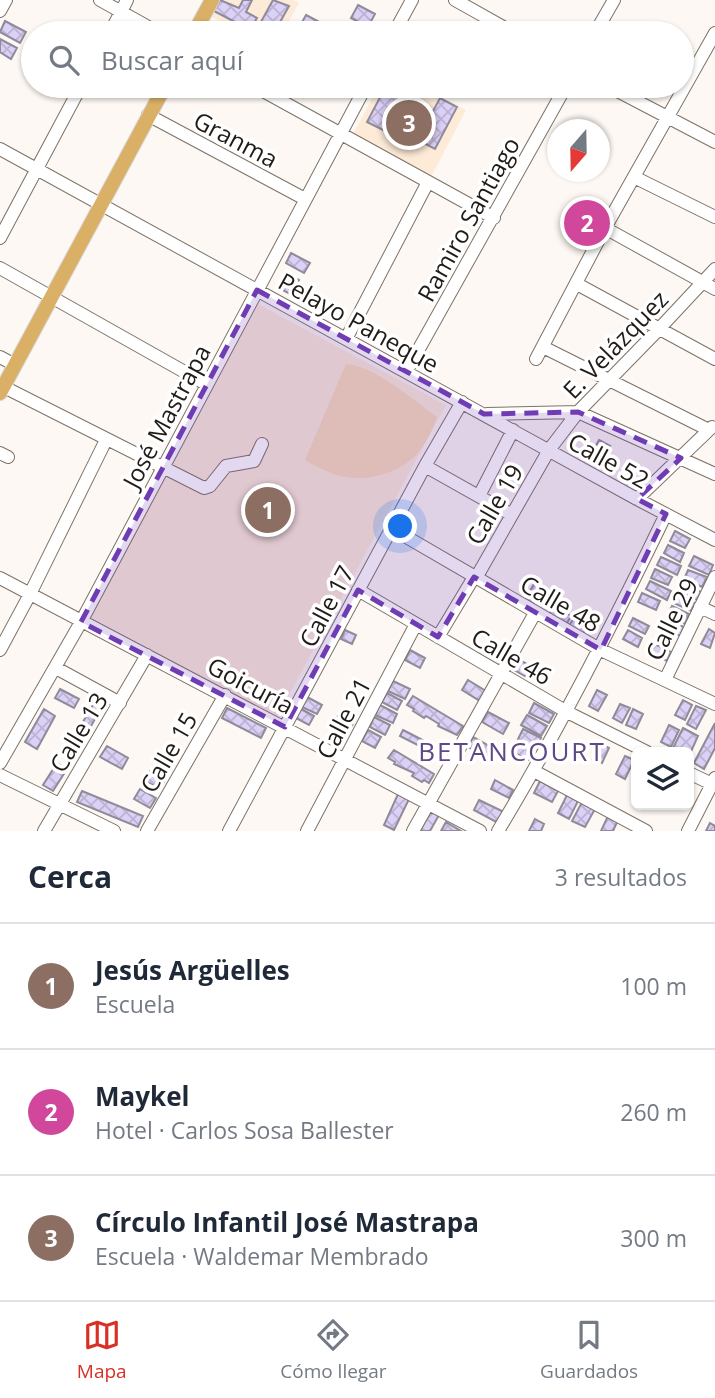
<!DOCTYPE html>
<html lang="es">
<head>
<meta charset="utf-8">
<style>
  :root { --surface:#fff; --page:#f6f6f7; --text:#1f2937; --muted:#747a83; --line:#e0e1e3; --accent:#d93025 }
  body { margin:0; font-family:"Open Sans",sans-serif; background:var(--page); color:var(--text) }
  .controls { position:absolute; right:21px; bottom:21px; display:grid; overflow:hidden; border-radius:10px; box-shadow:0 2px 5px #0004 }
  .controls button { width:63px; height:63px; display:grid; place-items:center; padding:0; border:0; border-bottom:2px solid var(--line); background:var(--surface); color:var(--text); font:35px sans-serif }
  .compass { position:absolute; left:547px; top:119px; width:63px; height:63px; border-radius:50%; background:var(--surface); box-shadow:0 2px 5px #0004; rotate:200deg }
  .you { position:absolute; left:401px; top:527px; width:24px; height:24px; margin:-18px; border:5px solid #fff; border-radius:50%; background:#1a73e8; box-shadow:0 0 0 10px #1a73e833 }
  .badge { display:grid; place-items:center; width:46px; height:46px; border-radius:50%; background:var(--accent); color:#fff; font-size:23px; font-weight:700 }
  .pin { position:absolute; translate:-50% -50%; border:4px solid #fff; box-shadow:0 2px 7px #0006 }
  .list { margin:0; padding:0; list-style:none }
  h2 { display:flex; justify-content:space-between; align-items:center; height:91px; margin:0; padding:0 28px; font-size:30px }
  h2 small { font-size:23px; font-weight:400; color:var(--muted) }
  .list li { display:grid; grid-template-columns:46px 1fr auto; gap:21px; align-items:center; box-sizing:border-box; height:126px; padding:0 28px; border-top:2px solid var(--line) }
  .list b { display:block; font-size:26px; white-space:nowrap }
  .list p { margin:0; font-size:23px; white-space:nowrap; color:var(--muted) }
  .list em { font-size:23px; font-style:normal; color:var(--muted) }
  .icon { flex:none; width:38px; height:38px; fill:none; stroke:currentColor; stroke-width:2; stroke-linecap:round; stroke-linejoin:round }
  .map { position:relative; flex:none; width:715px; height:831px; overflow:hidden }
  .search { position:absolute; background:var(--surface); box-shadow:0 2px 5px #0004; left:21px; right:21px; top:21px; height:77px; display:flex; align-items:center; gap:18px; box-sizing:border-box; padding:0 24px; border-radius:38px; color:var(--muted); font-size:26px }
  .sheet { height:469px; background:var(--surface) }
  nav { display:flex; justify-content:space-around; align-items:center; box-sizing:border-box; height:98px; border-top:2px solid var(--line); background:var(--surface); font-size:19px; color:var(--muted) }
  nav a { display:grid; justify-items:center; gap:4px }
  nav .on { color:var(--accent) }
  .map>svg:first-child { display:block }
  .built { fill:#fdebd8 }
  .grass { fill:#fbdcba }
  .building { fill:url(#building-cross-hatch); stroke:#8f8b9a; stroke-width:2 }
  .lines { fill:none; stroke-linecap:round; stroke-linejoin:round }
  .minor-casing { stroke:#7d7266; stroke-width:14 }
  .major-casing { stroke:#d7d6d5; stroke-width:16 }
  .minor { stroke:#fff; stroke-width:12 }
  .major { stroke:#daaf66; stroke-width:14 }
  .marked { fill:#6f3cb3; fill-opacity:0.2; stroke:#6f3cb3; stroke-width:5; stroke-dasharray:14 9; stroke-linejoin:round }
  .labels { text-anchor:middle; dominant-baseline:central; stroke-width:7; stroke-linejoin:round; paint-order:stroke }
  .street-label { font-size:24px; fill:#201b17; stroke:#fff }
  .neighbourhood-label { font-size:26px; letter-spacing:2px; fill:#5e4885; stroke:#fff }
</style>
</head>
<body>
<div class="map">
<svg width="715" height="831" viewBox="0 0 715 831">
  <defs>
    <pattern id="building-cross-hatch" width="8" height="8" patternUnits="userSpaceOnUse" patternTransform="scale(1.75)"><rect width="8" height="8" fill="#dbd0f6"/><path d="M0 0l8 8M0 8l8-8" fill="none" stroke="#bcb2d2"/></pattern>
  </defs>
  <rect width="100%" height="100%" fill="#fdf8f3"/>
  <path class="built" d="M216,0H293L299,3L282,33H243L208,15Z
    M379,86H420L466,110L431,177L352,136Z
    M258,304L446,405L277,717L89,616Z"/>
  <path class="grass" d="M346,364C374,365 414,401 437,417C432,431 426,444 416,455C397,475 360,484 334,474C324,471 314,465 305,460Z"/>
  <path class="building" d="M220,0L239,8L243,0H252L246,12L257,18L250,30L214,11Z
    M273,0L289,6L274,33H261L256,31Z
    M358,5L375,14L368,27L351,18Z
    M306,15L340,33H296Z
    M5,21L26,32L20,43L0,32Z
    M208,23L218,29L216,33H201Z
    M0,39L17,48L11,59L0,52Z
    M386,86L410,96L408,101L432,113L440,98L457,107L435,149L416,139L427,118L405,107L391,134L367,122Z
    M291,253L310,263L304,273L286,263Z
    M288,273L299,280L290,294L279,288Z
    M599,440L610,446L599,465L588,459Z
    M675,531L690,539L685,548L670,541Z
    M668,545L684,553L680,562L664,553Z
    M694,556L713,565L709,575L689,566Z
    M661,557L681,566L677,575L657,565Z
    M655,569L672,577L668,585L651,578Z
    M688,570L707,577L702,587L684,579Z
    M650,581L671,591L667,600L646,589Z
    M534,584L543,589L533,604L525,599Z
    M684,584L701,592L697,600L680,592Z
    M642,593L660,601L656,610L638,602Z
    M678,596L695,603L691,611L674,603Z
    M554,606L571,616L566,625L549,615Z
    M672,606L689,614L685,624L667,616Z
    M574,618L588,626L582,635L568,627Z
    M633,618L649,626L645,634L629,626Z
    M667,620L684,627L680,636L664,628Z
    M709,629L715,633L710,648L701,644Z
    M345,630L356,635L352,644L341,639Z
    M628,630L642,638L638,647L623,639Z
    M655,644L671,652L667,661L650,652Z
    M410,650L425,658L420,668L405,660Z
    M520,660L536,669L530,679L514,670Z
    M468,680L486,691L480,701L462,690Z
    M393,681L410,689L405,699L388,691Z
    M60,689L79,699L74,708L55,698Z
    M597,690L607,695L598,711L589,706Z
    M387,693L402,701L397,710L382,702Z
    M413,696L463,726L457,735L438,726L439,724L426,716L424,718L413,711L414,709L407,705Z
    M307,697L322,705L317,714L302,707Z
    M97,698L104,703L74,756L66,751Z
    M683,700L692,705L685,720L675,715Z
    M534,703L554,714L549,723L529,713Z
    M620,704L630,708L622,723L613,718Z
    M380,705L397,714L393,723L375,715Z
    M696,706L706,710L696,729L687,724Z
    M227,708L266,728L261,738L222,718Z
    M44,709L55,716L37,749L25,742Z
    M301,709L314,716L309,725L296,718Z
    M633,709L643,714L636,729L626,725Z
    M488,712L509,723L503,734L482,722Z
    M339,714L354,722L349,731L334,723Z
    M527,715L547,726L541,736L521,725Z
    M374,717L390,725L385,735L370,727Z
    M715,723V748L704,769L694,763Z
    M669,725L679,730L671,747L661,742Z
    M683,728L698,736L689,756V752L673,748Z
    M523,729L541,738L536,748L518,739Z
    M368,730L381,737L375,748L362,741Z
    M403,730L440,749L437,755L400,736Z
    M473,737L493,748L487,757L468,747Z
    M517,742L534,751L529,760L512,752Z
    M601,744L609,748L602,763L593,759Z
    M107,746L128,758L122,769L100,757Z
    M394,750L434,774L429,783L424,780L422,782L412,776L414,773L394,764L395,762L388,758Z
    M625,756L634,760L625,779L616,774Z
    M57,763L67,769L53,791L43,785Z
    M150,771L165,780L160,789L144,780Z
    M495,780L513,790L509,798L491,789Z
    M540,781L558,791L552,802L534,793Z
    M140,789L156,798L150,808L134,799Z
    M82,791L143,816L138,827L77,802Z
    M398,794L409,799L394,830L384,825Z
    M567,795L578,801L569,819L558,813Z
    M479,800L504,812L498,823L474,810Z
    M582,802L595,809L585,827L572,821Z
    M431,811L439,815L430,831H420Z
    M608,816L618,820L613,831H601Z
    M535,819L544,824L541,831H529Z
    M446,822L461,831H441Z
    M710,823L715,826V831H706Z"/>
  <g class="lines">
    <defs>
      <path id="minor" d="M100,0L159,33
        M455,0L514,33
        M0,11L6,0
        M110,33L127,0
        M394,33L412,0
        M595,33L614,0
        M254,86L494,218
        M608,86L715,142
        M148,115L305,199
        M0,149L637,499L715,540
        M634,177L715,217
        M605,228L715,289
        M0,238L81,86
        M0,268L206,384
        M577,284L715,359
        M346,339L428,182
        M543,347L709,430
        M0,357L15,365
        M536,359L605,228L715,33
        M406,372L566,86
        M4,387L204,488L210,486L226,466L254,461L262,444
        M487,414L578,412L715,474
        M0,453L8,457
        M425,466L512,515
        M479,496L513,430
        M637,499L712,427
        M391,528L601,650L715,704
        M0,578L480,831
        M476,578L549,450L578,412L659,329L715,269
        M358,590L567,712L647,752
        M700,607L715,614
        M438,637L474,577
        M0,650L29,596L106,440
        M56,668L120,703
        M665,680L715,577
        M0,763L81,622L366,86
        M534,771L646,831
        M689,773L712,784
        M0,775L114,831
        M44,831L147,655
        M147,831L225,695
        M229,831L425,466L462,402
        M307,831L416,624
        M413,831L535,613
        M498,831C560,728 614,622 666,514
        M688,831L715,778"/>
      <path id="major" d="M194,33L212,0
        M0,393L165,86"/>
    </defs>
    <use href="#minor" class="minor-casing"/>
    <use href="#major" class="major-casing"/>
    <use href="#minor" class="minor"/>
    <use href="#major" class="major"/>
  </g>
  <path class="marked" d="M257,290L484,414L578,412L681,458L637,499L666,514L601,650L474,577L438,637L358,590L285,727L81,622Z"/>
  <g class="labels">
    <g class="street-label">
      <text transform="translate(236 139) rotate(28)">Granma</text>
      <text transform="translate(468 219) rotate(-61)">Ramiro Santiago</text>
      <text transform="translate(359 322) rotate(29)">Pelayo Paneque</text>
      <text transform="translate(615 344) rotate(-46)">E. Velázquez</text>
      <text transform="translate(166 416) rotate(-62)">José Mastrapa</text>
      <text transform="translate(609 460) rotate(29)">Calle 52</text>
      <text transform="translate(494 504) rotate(-60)">Calle 19</text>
      <text transform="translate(561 603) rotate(30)">Calle 48</text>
      <text transform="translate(326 606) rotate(-62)">Calle 17</text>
      <text transform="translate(671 619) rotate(-64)">Calle 29</text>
      <text transform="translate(512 656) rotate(30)">Calle 46</text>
      <text transform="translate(251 685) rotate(28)">Goicuría</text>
      <text transform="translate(343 718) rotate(-62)">Calle 21</text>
      <text transform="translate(78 732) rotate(-59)">Calle 13</text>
      <text transform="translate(168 752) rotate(-60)">Calle 15</text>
    </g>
    <g class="neighbourhood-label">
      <text x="512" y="751">BETANCOURT</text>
    </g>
  </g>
</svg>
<div class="controls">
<button><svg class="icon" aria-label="layers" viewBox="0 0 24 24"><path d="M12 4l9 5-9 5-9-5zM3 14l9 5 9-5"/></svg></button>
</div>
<svg class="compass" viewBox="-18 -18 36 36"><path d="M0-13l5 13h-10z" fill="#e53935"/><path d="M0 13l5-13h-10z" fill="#747a83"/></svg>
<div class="you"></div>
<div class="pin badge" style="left:268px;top:510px;background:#8d6e63">1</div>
<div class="pin badge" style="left:587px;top:223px;background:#d1479c">2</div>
<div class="pin badge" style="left:409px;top:123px;background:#8d6e63">3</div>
<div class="search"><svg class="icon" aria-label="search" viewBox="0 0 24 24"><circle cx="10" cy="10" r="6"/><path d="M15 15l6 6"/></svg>Buscar aquí</div>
</div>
<section class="sheet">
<h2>Cerca<small>3 resultados</small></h2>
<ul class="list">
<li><span class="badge" style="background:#8d6e63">1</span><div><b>Jesús Argüelles</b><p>Escuela</p></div><em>100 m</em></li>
<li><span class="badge" style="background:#d1479c">2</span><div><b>Maykel</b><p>Hotel · Carlos Sosa Ballester</p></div><em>260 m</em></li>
<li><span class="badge" style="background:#8d6e63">3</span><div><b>Círculo Infantil José Mastrapa</b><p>Escuela · Waldemar Membrado</p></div><em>300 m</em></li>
</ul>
</section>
<nav>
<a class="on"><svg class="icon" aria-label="map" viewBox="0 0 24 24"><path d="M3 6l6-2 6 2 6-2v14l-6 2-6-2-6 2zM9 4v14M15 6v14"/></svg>Mapa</a>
<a><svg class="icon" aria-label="directions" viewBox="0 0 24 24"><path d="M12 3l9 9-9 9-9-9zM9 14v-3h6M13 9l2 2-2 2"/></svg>Cómo llegar</a>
<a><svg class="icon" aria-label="saved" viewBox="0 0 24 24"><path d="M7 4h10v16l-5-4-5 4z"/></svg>Guardados</a>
</nav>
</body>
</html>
